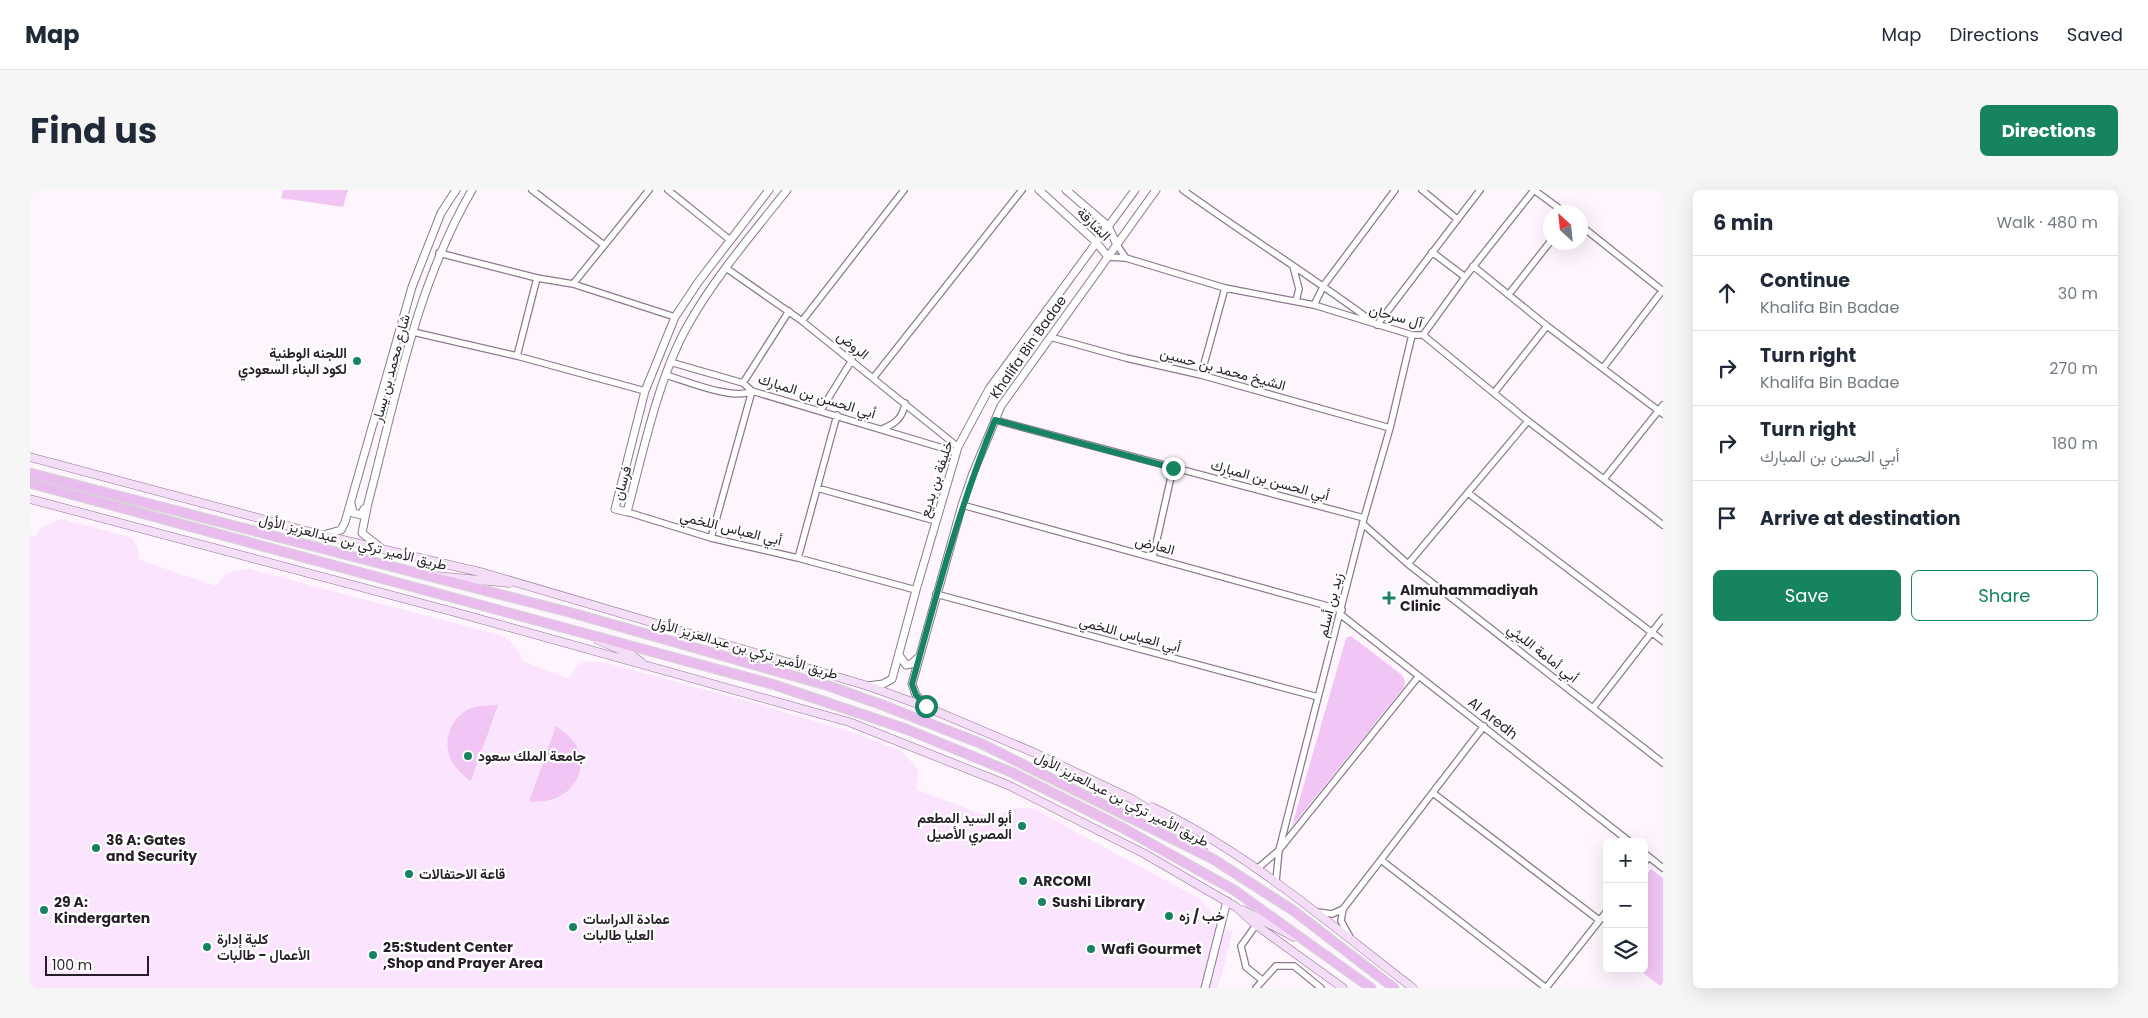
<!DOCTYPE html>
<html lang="en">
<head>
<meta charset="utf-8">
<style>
  :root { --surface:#fff; --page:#f6f6f7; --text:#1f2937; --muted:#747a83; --line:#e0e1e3; --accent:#178461 }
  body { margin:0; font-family:Poppins,Vazirmatn,sans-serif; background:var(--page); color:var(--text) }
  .controls { position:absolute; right:15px; bottom:15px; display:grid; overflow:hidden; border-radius:8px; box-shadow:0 5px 20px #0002 }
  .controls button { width:45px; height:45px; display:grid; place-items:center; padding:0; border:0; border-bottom:1px solid var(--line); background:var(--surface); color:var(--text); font:25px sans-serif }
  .compass { position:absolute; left:1513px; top:15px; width:45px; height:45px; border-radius:50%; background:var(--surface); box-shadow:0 5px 20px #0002; rotate:333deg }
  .scale { position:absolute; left:15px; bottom:12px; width:104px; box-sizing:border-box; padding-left:5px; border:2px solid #271f28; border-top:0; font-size:14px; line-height:18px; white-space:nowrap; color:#271f28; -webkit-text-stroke:4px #fff; paint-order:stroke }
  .stop { position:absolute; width:15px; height:15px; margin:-11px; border:4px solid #178461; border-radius:50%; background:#fff }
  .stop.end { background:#178461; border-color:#fff; box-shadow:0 1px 5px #0008 }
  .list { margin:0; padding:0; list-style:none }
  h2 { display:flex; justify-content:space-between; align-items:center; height:65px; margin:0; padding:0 20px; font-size:21px }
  h2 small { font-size:16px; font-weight:400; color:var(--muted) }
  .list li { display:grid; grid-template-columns:32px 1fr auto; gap:15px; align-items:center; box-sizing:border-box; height:75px; padding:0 20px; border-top:1px solid var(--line) }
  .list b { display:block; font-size:19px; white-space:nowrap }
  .list p { margin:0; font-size:16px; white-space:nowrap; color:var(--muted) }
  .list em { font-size:16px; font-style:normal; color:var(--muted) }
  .actions { display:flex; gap:10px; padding:15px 20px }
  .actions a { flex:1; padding:11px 0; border:1px solid var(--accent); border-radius:8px; text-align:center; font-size:18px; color:var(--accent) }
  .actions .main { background:var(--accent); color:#fff }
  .icon { flex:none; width:28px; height:28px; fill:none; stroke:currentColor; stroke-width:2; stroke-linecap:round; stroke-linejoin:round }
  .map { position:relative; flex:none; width:1633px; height:798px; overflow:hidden; border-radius:8px }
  header { display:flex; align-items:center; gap:30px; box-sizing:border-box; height:70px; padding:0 25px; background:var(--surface); border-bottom:1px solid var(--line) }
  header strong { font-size:24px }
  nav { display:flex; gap:28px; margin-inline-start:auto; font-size:18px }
  .intro { display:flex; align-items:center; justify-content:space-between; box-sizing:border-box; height:120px; padding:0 30px }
  h1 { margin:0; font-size:35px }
  .button { padding:12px 22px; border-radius:8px; background:var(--accent); color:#fff; font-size:18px; font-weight:700 }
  main { display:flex; gap:30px; padding:0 30px }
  aside { flex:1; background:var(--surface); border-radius:8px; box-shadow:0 5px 20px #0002 }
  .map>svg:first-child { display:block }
  .built { fill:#fbe4fd }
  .green { fill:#f1c6f4 }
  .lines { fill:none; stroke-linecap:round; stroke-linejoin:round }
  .minor-casing { stroke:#8d798f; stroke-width:8 }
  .tertiary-casing { stroke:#8d798f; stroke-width:9 }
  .secondary-casing { stroke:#8d798f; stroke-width:9 }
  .primary-casing { stroke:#d8d7d8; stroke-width:11 }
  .minor { stroke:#fff; stroke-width:5.5 }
  .tertiary { stroke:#fff; stroke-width:7 }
  .secondary { stroke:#f4ddf6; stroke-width:8 }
  .primary { stroke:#e9bcee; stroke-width:9 }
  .route { stroke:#178461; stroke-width:6 }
  .poi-dot { fill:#178461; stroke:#fff; stroke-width:2 }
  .labels { text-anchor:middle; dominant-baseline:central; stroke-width:4.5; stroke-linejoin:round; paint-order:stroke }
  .street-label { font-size:14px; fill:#271f28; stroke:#fff }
  .poi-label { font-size:14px; font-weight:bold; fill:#271f28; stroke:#fff; text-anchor:start }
</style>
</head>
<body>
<header>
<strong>Map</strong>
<nav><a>Map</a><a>Directions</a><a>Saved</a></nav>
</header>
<div class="intro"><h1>Find us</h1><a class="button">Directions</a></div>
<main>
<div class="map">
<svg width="1633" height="798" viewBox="0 0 1633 798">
  <rect width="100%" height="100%" fill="#fef5ff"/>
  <path class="built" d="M32,329L96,346L103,349L107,356L110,370L186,396L194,386L200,382L219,379L473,446L486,457L493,471L539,489L543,481L552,473L557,471L577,473L720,512L827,544L871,561L888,579L887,600L963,628L982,618H1002L1170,709L1182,724L1186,738L1203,741L1188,798H0V345L5,347L12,337Z"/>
  <path class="green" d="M253,0H318L313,17L251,8Z
    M1321,446L1372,485L1375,491L1374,497L1262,636L1316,448Z
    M468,515L441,591V592C435,586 426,579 422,572C412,553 419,531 437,520C445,515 458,516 468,515Z
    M526,536C533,541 542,548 546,555C559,578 544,605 519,610C513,612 506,611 499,612Z
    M1621,679L1633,688V798L1608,779H1614V687Z"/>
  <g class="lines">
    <defs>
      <path id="minor" d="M502,0L574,55
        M638,0L700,50
        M1153,0C1217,46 1284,88 1347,135L1450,0
        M1392,0L1427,29
        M1504,0L1534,22
        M1550,35L1633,101
        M1087,55L1096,68
        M1402,62L1435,87
        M409,63L507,88L543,94L645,127
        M1078,67L1096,68L1195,98L1284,115L1382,145H1393L1498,231L1633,335
        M1263,76L1269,99L1266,111
        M1443,76L1517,136L1633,224
        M696,78L772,131L928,257
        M543,94L619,0
        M1479,104L1520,52
        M1284,115L1294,95L1365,0
        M772,131L874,0
        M383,142L487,166L615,201
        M1393,145L1435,87L1504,0
        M1020,147L1096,168L1171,185L1360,238
        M487,166L507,88
        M640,172L713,193L722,201L926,262
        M1573,178L1632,101
        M636,185C656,191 704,211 722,201
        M1171,185L1195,98
        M844,187L992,0
        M713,193L759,121
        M1464,203L1517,136
        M791,220L822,170
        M965,230L1334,328
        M852,239C865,234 873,228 875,213
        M1574,289L1633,215
        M787,298L906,331
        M1438,303L1633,451
        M932,315L1312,420
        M597,322L681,348L768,368L886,400
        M1333,334L1378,374L1633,573
        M681,348L722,201
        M1123,367L1143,278
        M768,368L807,225
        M1378,374L1498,231
        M906,404L1288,507
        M1310,424L1600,652
        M1563,518L1633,428
        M1403,603L1569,730
        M1614,663L1633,678
        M1351,670L1516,798
        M1614,673L1619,667
        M1227,679L1249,660L1388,487
        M1246,691L1249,660L1334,328L1360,238L1382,145
        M1313,719L1311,731L1320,747
        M1287,722L1302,724L1313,719L1454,536
        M1226,735L1211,756L1216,777L1232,790
        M1226,798L1246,776H1264L1291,798
        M1516,798L1577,721"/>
      <path id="tertiary" d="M739,0L669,91L645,127L615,201L585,319L597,322C613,263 628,188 658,135C685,87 723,43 757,0
        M1009,0L1066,52L1078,67
        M1036,0L1078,36L1087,55
        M321,313L323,323L331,325L334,319
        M293,345L311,340L315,332L382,97L411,23L426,0
        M351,358L332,343L338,313C366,207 386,96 442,0
        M869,465L876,475L881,474L890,466
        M838,496L853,494L862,489L886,400L928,257L959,199L1105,0
        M896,517L886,505L882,494L932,315L943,283L971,216L1126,0
        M1175,798L1197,711"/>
      <path id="secondary" d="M0,267L292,345L454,383L838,496L896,517L1005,563L1102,609L1128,625L1174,662
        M0,309L428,423L819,532L978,595L1115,664L1206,717L1226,735L1313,798
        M408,386L479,393
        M568,450L600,464L611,472
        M1122,617C1218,662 1299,734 1383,798
        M1213,720L1264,747"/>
      <path id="primary" d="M0,283L546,424L799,496L855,516L950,553L1183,669L1264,721L1364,798
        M0,293L745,495L876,539L981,582L1093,638L1204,700L1341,798"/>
    </defs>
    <use href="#minor" class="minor-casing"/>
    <use href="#tertiary" class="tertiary-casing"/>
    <use href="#secondary" class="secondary-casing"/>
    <use href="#primary" class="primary-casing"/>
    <use href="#minor" class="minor"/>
    <use href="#tertiary" class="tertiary"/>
    <use href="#secondary" class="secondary"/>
    <use href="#primary" class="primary"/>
  </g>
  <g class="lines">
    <path class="route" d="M896,516L886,505L882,494C907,403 929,317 965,230L1143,278"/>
  </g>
  <g class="poi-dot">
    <circle cx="327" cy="171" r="5"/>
    <path d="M1356.5 400.5h5v5h5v5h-5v5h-5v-5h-5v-5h5z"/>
    <circle cx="438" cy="566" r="5"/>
    <circle cx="992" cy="636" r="5"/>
    <circle cx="66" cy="658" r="5"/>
    <circle cx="379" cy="684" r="5"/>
    <circle cx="993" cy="691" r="5"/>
    <circle cx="1012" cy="712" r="5"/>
    <circle cx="14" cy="720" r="5"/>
    <circle cx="1139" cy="726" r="5"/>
    <circle cx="543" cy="737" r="5"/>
    <circle cx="177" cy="757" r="5"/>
    <circle cx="1061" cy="759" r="5"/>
    <circle cx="343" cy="765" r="5"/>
  </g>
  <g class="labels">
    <g class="street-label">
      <text transform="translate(1064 34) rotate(45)">الشارقة</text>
      <text transform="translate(1366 126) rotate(15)">آل سرحان</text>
      <text transform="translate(823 155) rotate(38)">الروض</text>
      <text transform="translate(998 157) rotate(-55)">Khalifa Bin Badae</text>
      <text transform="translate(361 178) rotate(-75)">شارع محمد بن يسار</text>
      <text transform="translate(1193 179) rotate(15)">الشيخ محمد بن حسين</text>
      <text transform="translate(787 206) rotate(17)">أبي الحسن بن المبارك</text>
      <text transform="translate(906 289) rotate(-72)">خليفة بن بديع</text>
      <text transform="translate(1240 290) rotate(15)">أبي الحسن بن المبارك</text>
      <text transform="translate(592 293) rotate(-74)">فرسان</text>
      <text transform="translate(701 338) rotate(14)">أبي العباس اللخمي</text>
      <text transform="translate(323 352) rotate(14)">طريق الأمير تركي بن عبدالعزيز الأول</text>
      <text transform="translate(1125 355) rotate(15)">العارض</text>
      <text transform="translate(1300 415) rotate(-76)">زيد بن أسلم</text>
      <text transform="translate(1100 444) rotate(15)">أبي العباس اللخمي</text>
      <text transform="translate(715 458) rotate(16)">طريق الأمير تركي بن عبدالعزيز الأول</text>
      <text transform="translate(1513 463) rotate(38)">أبي أمامة الليثي</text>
      <text transform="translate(1463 528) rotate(38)">Al Aredh</text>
      <text transform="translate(1092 609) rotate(27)">طريق الأمير تركي بن عبدالعزيز الأول</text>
    </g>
    <g class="poi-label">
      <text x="317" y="163" text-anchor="end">اللجنه الوطنية<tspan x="317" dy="16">لكود البناء السعودي</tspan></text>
      <text x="1370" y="400">Almuhammadiyah<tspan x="1370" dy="16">Clinic</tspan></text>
      <text x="448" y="566">جامعة الملك سعود</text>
      <text x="982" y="628" text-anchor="end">أبو السيد المطعم<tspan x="982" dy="16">المصري اﻷصيل</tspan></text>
      <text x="76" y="650">36 A: Gates<tspan x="76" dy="16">and Security</tspan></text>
      <text x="389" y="684">قاعة الاحتفالات</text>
      <text x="1003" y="691">ARCOMI</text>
      <text x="24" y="712">29 A:<tspan x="24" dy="16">Kindergarten</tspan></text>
      <text x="1022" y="712">Sushi Library</text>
      <text x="1149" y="726">خب / زه</text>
      <text x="553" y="729">عمادة الدراسات<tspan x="553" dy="16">العليا طالبات</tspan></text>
      <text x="187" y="749">كلية إدارة<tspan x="187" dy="16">الأعمال - طالبات</tspan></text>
      <text x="353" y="757">25:Student Center<tspan x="353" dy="16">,Shop and Prayer Area</tspan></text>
      <text x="1071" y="759">Wafi Gourmet</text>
    </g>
  </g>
</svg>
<div class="controls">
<button>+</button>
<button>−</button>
<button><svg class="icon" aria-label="layers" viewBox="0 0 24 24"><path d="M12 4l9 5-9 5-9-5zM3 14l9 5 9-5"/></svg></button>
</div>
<svg class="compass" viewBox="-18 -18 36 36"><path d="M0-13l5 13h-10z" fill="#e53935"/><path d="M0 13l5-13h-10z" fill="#747a83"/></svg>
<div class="scale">100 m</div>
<div class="stop" style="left:896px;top:516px"></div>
<div class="stop end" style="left:1143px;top:278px"></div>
</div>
<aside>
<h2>6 min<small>Walk · 480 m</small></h2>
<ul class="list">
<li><svg class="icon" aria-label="ahead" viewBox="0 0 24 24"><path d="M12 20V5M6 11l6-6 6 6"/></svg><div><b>Continue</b><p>Khalifa Bin Badae</p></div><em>30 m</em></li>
<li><svg class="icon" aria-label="right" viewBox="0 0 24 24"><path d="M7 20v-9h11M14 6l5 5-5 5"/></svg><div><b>Turn right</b><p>Khalifa Bin Badae</p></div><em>270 m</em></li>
<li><svg class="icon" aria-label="right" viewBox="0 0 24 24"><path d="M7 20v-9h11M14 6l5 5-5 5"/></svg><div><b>Turn right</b><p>أبي الحسن بن المبارك</p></div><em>180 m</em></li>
<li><svg class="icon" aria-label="arrive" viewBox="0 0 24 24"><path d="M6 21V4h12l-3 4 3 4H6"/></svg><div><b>Arrive at destination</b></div></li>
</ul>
<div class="actions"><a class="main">Save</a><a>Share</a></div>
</aside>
</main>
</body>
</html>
